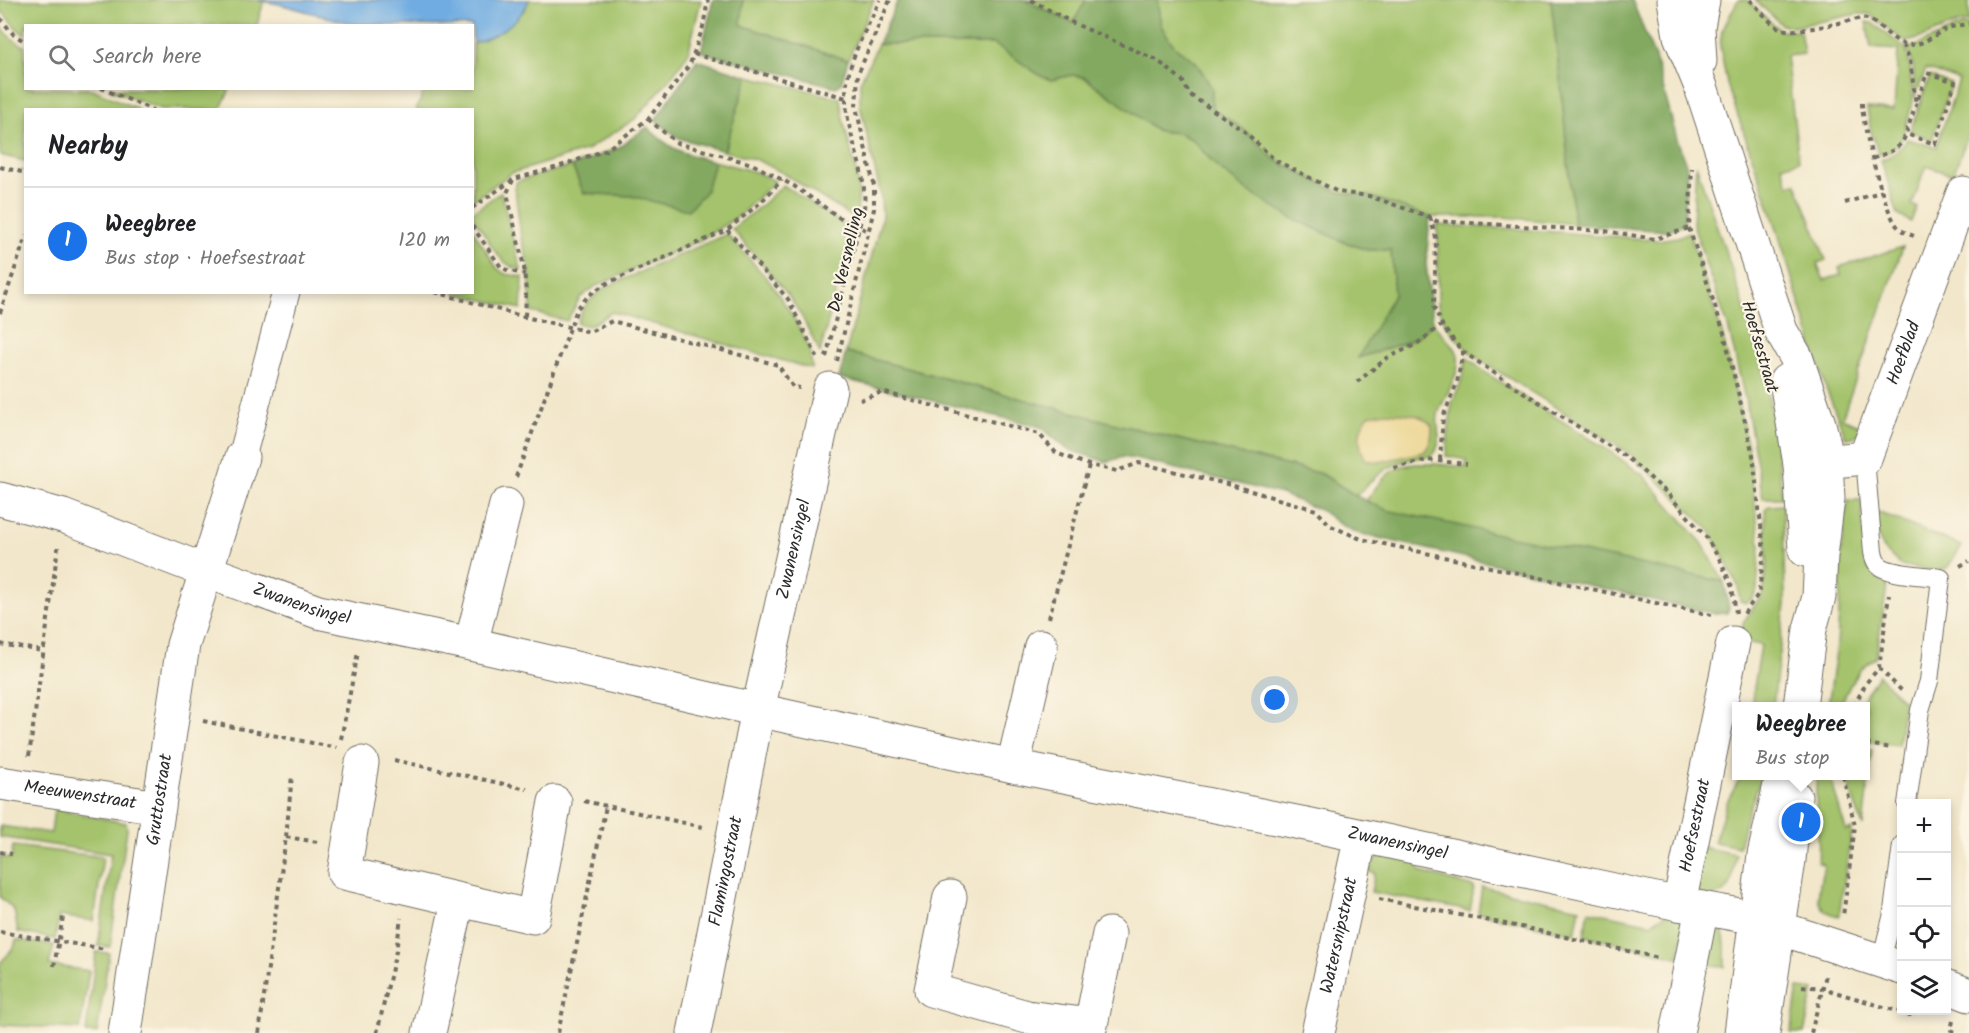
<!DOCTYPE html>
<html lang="en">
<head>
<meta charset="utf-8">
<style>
  :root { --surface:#fff; --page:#f6f6f6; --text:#202124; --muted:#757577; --line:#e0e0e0; --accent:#1a73e8 }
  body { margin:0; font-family:Kalam,sans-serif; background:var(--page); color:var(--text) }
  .controls { position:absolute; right:18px; bottom:18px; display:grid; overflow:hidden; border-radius:0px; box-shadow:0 3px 9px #0003 }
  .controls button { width:54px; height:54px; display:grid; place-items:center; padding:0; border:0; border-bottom:2px solid var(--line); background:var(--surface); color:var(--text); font:30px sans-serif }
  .you { position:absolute; left:1275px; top:700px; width:21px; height:21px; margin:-15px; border:4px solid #fff; border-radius:50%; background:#1a73e8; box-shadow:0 0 0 9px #1a73e833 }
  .badge { display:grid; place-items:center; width:39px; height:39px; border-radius:50%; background:var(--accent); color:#fff; font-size:20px; font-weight:700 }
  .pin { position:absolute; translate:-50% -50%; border:3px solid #fff; box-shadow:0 2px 6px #0006 }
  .popup { position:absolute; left:1732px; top:702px; width:138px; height:78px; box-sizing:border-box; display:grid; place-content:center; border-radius:0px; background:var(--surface); filter:drop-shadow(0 2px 4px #0005); font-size:20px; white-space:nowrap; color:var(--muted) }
  .popup b { font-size:22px; color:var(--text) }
  .popup::after { content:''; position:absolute; left:50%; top:100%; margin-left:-12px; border:12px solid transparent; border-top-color:var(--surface) }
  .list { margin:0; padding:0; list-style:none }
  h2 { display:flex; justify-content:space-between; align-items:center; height:78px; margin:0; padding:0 24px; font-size:26px }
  h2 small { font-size:20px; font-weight:400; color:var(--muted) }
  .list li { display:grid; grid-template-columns:39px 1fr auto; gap:18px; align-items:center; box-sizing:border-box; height:108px; padding:0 24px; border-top:2px solid var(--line) }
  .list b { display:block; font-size:22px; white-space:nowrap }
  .list p { margin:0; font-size:20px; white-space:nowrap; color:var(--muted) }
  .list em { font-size:20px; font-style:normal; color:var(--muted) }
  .icon { flex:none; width:33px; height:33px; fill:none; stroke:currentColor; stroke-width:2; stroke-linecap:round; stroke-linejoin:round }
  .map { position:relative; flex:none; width:1969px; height:1033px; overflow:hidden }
  .search { position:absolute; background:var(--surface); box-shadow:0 3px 9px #0003; left:24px; top:24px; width:450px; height:66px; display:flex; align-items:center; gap:15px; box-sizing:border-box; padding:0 21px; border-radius:0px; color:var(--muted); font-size:22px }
  .panel { position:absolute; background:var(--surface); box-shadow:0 3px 9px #0003; left:24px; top:108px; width:450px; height:186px; border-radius:0px }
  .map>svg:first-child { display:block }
  .green { fill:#a4c36c; stroke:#68774c; stroke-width:1.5 }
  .forest { fill:#83a960; stroke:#576a46; stroke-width:1.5 }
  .sand { fill:#eeda9e; stroke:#8c8264; stroke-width:1.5 }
  .water { fill:#70ace1; stroke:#4e6c86; stroke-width:1.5 }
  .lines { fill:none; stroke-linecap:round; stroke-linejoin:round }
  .service-casing { stroke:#716d63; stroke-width:20 }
  .pedestrian-casing { stroke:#716d63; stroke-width:29 }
  .minor-casing { stroke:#716d63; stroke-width:35 }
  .tertiary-casing { stroke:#716d63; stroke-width:35 }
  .path { stroke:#716d63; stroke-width:4; stroke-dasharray:4.5 4.5; stroke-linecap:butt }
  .service { stroke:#fff; stroke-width:18 }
  .pedestrian { stroke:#fff; stroke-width:27 }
  .minor { stroke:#fff; stroke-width:33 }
  .tertiary { stroke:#fff; stroke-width:33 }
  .labels { text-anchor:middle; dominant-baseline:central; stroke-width:4.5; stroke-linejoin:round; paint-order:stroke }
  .street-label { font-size:18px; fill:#2b2b2b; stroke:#fcf5e5 }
</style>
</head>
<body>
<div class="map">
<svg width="1969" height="1033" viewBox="0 0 1969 1033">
  <rect width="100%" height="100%" fill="#fcf5e5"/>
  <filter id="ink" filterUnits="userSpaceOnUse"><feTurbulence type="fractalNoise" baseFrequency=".0167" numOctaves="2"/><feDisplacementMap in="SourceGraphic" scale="12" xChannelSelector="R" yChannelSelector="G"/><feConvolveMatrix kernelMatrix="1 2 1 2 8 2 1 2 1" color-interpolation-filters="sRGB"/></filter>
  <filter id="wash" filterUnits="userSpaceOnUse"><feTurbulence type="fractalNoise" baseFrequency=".008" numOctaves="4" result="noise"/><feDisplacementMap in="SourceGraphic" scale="24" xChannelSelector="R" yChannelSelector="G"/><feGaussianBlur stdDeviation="1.35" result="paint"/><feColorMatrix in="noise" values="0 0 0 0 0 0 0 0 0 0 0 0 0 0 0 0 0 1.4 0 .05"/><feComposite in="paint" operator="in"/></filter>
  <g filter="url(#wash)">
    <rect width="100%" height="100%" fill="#f2e7cb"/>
    <path class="green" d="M0,0H256L264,1L257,25L26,26L25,35L17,29L0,9Z
      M529,0H701L688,54L669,80L635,119L587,150L512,173L473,200L472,110H416L425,89L472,88L473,43L483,40L525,10Z
      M743,0H874L848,60L741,25Z
      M1024,0H1086L1073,23Z
      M1157,0H1551L1561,87L1574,224L1504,217H1430L1369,196L1338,192L1275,160L1243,129L1211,108L1196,62L1174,46L1161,26Z
      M1738,0H1747L1781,31H1800L1804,54L1786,56L1799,161L1782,166L1788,185L1796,183L1826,260L1817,263L1824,280L1841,275L1839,267L1903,247L1842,418L1863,427C1860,434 1854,438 1846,438L1825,386L1775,223L1727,84L1720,46L1722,31Z
      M1755,0H1969V21C1946,24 1928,39 1905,42L1869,14H1857L1793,27L1782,25Z
      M1866,22L1872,23L1900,44L1906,51L1910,65L1913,102L1902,138L1899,144L1890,151L1879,155L1871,132L1867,108L1894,110L1898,50L1871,48Z
      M0,25L10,37L25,47L26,88L92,89L138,109L26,110L25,161L0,155Z
      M1963,25H1969V132L1953,175L1926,166L1912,205L1917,207L1911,222L1898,215L1881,160C1893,156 1901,150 1907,139L1936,147L1959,80L1926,69L1915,98C1914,81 1916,60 1905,46L1914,47Z
      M878,44H994L1041,76L1051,80L1072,75L1084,77L1158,131L1179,133L1193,140L1217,167L1249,192L1342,241L1367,250H1391L1394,294L1359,358L1415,339L1433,323L1456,350C1465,368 1445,395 1439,411C1433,424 1446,441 1432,456C1394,460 1382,469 1356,496L1322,474L1120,425L846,352L882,217L881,196L860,105V82Z
      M748,76L840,98C842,110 843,123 847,135C854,166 864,188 855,219L783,173L757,160L724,151Z
      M1930,76L1951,84L1932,140L1910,131Z
      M109,89H230L220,110L161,109Z
      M714,161L756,172L775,181L739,216L700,240L596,286L580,298L567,321L531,312L529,267L521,237L515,188L517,181L572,166L584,193L631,196L688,210L711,176Z
      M1696,164C1716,226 1739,287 1757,348C1771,397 1778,449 1782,498H1763L1746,403L1728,326L1706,265L1693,224Z
      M783,185L852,230L820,353L802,317L789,296L732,229L764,203Z
      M501,192L521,270C495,264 489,236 473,218V212Z
      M1436,225L1503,228L1658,240L1678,237L1689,232L1722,333L1748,447L1760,545L1757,590L1752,599L1746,603L1740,601L1738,586L1709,529L1629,453L1475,357C1459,342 1443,327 1438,305V237Z
      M473,230L497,268L505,274L523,277L521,309L454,293L472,292Z
      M727,234L770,282L794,318L810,349L812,369L612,312L589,326L577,323C582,307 591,298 604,288Z
      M1467,358L1489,375L1605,448L1643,475L1702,543L1724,582L1434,521L1386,510L1366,501C1375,489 1385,473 1400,467C1417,461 1448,465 1466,467L1467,460L1446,456L1452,402L1460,385Z
      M1848,500H1861L1866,564C1871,575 1876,576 1888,579L1876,658C1858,664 1848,690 1840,706H1828L1837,645L1840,596V556Z
      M1783,505L1785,604L1773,706H1751L1761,645L1739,641L1744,621L1763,593L1767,562L1765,509L1769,506Z
      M1877,512L1962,546L1947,568L1937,571L1900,565L1882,547L1878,535Z
      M1878,675L1904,701L1898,745L1866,741V706H1859Z
      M1866,749L1872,750L1863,826L1852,796L1847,776H1866Z
      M1741,776H1762L1746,817L1739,847L1714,842L1727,802Z
      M1817,776H1830L1846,831L1852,829L1839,916C1808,909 1820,889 1824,865L1818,862C1821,833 1813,804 1817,776Z
      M54,809L126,823L127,829L110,947L98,946L111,854L0,837V826L51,833Z
      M13,846L103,857L94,921L59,916L55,939L18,932L14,910L0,897V857L11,858Z
      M1701,847L1736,854C1730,892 1733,898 1692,895Z
      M1383,855L1414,859L1421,872L1474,887L1470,911L1371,892L1375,873L1369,872L1374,860Z
      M1482,887L1580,908L1575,934L1478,913Z
      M1589,911L1652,924L1654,921L1666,914L1679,917L1684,930L1678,957L1584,936Z
      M1712,926L1720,927C1727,939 1725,953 1725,967L1699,963Z
      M16,940L54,945L49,965L89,971L80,1029L0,1025V963L14,948Z
      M96,952L109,953L97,1033H86Z
      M1798,988L1814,990L1804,1033H1791Z"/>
    <path class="forest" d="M713,0H743L741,25L848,60L841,84L836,87L701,52Z
      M898,0H1024L1073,23L1086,0H1157L1161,26L1174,46L1196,62L1212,88V108L1243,129L1275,160L1338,192L1369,196L1430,217L1426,264L1433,323L1415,339L1358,358L1394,294L1391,250H1367L1342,241L1290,217L1249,192L1217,167L1193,140L1179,133L1158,131L1084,77L1072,75L1051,80L1041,76L994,44H878Z
      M1551,0H1632L1655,58L1677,139L1687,167L1684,225L1671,230H1653L1574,224L1561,87Z
      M697,60L748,76L724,151L679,138L655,120Z
      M647,127C671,150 682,154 714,161L706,191L688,210L631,196L584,193L572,166L618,148Z
      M846,352L1120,425L1322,474L1356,496L1386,510L1724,582L1729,608L1727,613H1711L1357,533L1338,523L1322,511L1281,494L1140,460L1123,457L1106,462L1067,449L1041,427L839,378Z"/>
    <path class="sand" d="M1386,412C1403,414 1421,412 1432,426C1432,437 1431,444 1424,452L1379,462L1366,460C1357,445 1357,428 1369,415Z"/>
    <path class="water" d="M256,0H529C520,23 495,37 473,43L472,26L356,25L279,4Z"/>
  </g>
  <g filter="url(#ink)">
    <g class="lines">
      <defs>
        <path id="service" d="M1865,458L1873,552C1874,558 1876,565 1883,568C1897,575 1925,575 1941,578L1929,681L1920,710L1907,804
          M1881,961L1892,918L1902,845"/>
        <path id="pedestrian" d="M242,457L286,292"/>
        <g id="minor">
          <path id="s1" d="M1800,464L1865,458L1963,193L1969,195"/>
          <path id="s2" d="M0,499L63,516L206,571L318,612L471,644L758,710L1013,766L1311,825L1679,904L1756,918L1779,928L1902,968"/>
          <path d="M471,644L506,505"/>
          <path d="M362,763L344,873L533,917L555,802"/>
          <path d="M1013,766L1041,646"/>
          <path id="s3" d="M0,783L159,807"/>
          <path d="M950,897L931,990L1027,1017L1091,1025L1109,934"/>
          <path id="s4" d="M1679,904L1733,643"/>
          <path d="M1946,986L1969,995"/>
          <path id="s5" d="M125,1033L183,645L242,457"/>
          <path d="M429,1033L458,901"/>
          <path id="s6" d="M694,1033L758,710L830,389"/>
          <path id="s7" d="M1318,1033L1361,836"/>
          <path d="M1677,1033L1702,908"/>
        </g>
        <path id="tertiary" d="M1674,0L1680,36L1701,87L1781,331L1796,357L1819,424L1824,444L1827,480L1828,498L1821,556L1819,597L1810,629L1800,706
          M1700,61L1698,27L1703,0
          M1786,381L1800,464L1805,550
          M1741,1033L1764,855L1782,776
          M1763,1033L1789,860L1795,797"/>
      </defs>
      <use href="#service" class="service-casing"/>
      <use href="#pedestrian" class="pedestrian-casing"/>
      <use href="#minor" class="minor-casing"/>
      <use href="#tertiary" class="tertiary-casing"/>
      <path class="path" d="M1031,0L1073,23L1157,60L1182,80L1190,95L1242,129L1275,160L1338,192L1369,196L1430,217L1436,221L1605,231L1655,239L1689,228L1692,168
        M1750,0C1759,8 1770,25 1782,29C1798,34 1845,21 1863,18C1880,22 1887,37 1902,43C1918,50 1933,35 1946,29C1953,26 1961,25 1969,24
        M0,18L14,35L26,42
        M1903,44L1910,60L1916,105
        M694,54L846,98
        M101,88L153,110
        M1862,103C1862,125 1884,212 1898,227C1902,232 1909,234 1914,236
        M648,119L677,143L752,164L794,186L843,220L868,231
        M1873,159L1896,149L1904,139L1927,73L1955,82L1935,144L1906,134
        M0,167L26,173
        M513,180L507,193L524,267L526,294L525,317
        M1845,203L1883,191
        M472,208L514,179L558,167L606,150L648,119L690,64L703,27L708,0
        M1430,217L1436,238L1434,307L1443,327L1462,351L1512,385L1628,458L1668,494L1706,537L1721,562L1732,587L1736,613
        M472,226L501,267L509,271L525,274
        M1689,228L1724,333L1753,455L1764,552L1759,593L1743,615
        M727,230L788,299L819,361
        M435,292L525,317L590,332L612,321L778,365L793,387L800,388
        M0,313L26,236
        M826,357L864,208C868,170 845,134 846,95C846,62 867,29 880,0
        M837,361L874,209V186L856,107L858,74L890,0
        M1357,382L1387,358L1415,345L1442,325
        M860,400L882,392L1039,434L1056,453L1089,465L1117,471L1139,463L1227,484L1316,510L1331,526L1361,539L1716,616
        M1440,460L1443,417L1457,383L1463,351
        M1394,468L1427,460L1467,464
        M516,477L577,309C587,296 597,288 612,281L727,230L761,202L782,180
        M1960,566L1969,561
        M1049,618L1089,465
        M0,644L43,651
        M1879,668L1902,691
        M1854,706L1866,683L1879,668L1889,595
        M203,721L337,748
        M341,739L358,652
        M1866,744L1892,748
        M29,756L58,547
        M394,760L527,789
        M1843,776L1855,826L1843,916
        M584,801L703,827
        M286,837L318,842
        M0,852L12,854
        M1379,899L1521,927L1659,958
        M0,932L106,949
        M54,966L63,917
        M1802,986L1822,988L1910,1015L1911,1010
        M1953,1021L1951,1030L1959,1033
        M259,1033L286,837L292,775
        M377,1033L396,951L401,918
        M558,1033L606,806
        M1811,1033L1826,975"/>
      <use href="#service" class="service"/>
      <use href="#pedestrian" class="pedestrian"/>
      <use href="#minor" class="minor"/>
      <use href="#tertiary" class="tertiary"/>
    </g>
  </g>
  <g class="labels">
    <g class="street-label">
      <text transform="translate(847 260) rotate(-77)">De Versnelling</text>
      <text transform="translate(1759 347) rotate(74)">Hoefsestraat</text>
      <text stroke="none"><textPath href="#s1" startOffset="177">Hoefblad</textPath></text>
      <text stroke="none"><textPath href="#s6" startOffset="494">Zwanensingel</textPath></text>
      <text stroke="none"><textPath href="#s2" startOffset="320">Zwanensingel</textPath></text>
      <text stroke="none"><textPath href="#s3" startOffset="81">Meeuwenstraat</textPath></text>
      <text stroke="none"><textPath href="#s5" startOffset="236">Gruttostraat</textPath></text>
      <text stroke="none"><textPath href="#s4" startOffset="80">Hoefsestraat</textPath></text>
      <text stroke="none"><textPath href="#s2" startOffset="1442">Zwanensingel</textPath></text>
      <text stroke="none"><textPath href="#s6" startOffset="165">Flamingostraat</textPath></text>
      <text stroke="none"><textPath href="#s7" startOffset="100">Watersnipstraat</textPath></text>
    </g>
  </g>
</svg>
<div class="controls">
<button>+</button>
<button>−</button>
<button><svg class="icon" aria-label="locate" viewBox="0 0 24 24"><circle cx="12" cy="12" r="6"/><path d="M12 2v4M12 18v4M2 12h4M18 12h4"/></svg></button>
<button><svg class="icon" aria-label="layers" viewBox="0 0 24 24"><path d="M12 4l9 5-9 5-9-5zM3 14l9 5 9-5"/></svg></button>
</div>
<div class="you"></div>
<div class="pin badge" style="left:1801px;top:822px">1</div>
<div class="popup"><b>Weegbree</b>Bus stop</div>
<div class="search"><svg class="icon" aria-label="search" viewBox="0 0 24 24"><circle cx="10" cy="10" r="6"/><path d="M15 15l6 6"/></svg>Search here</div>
<section class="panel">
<h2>Nearby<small></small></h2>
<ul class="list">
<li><span class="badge">1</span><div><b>Weegbree</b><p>Bus stop · Hoefsestraat</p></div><em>120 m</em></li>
</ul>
</section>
</div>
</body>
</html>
